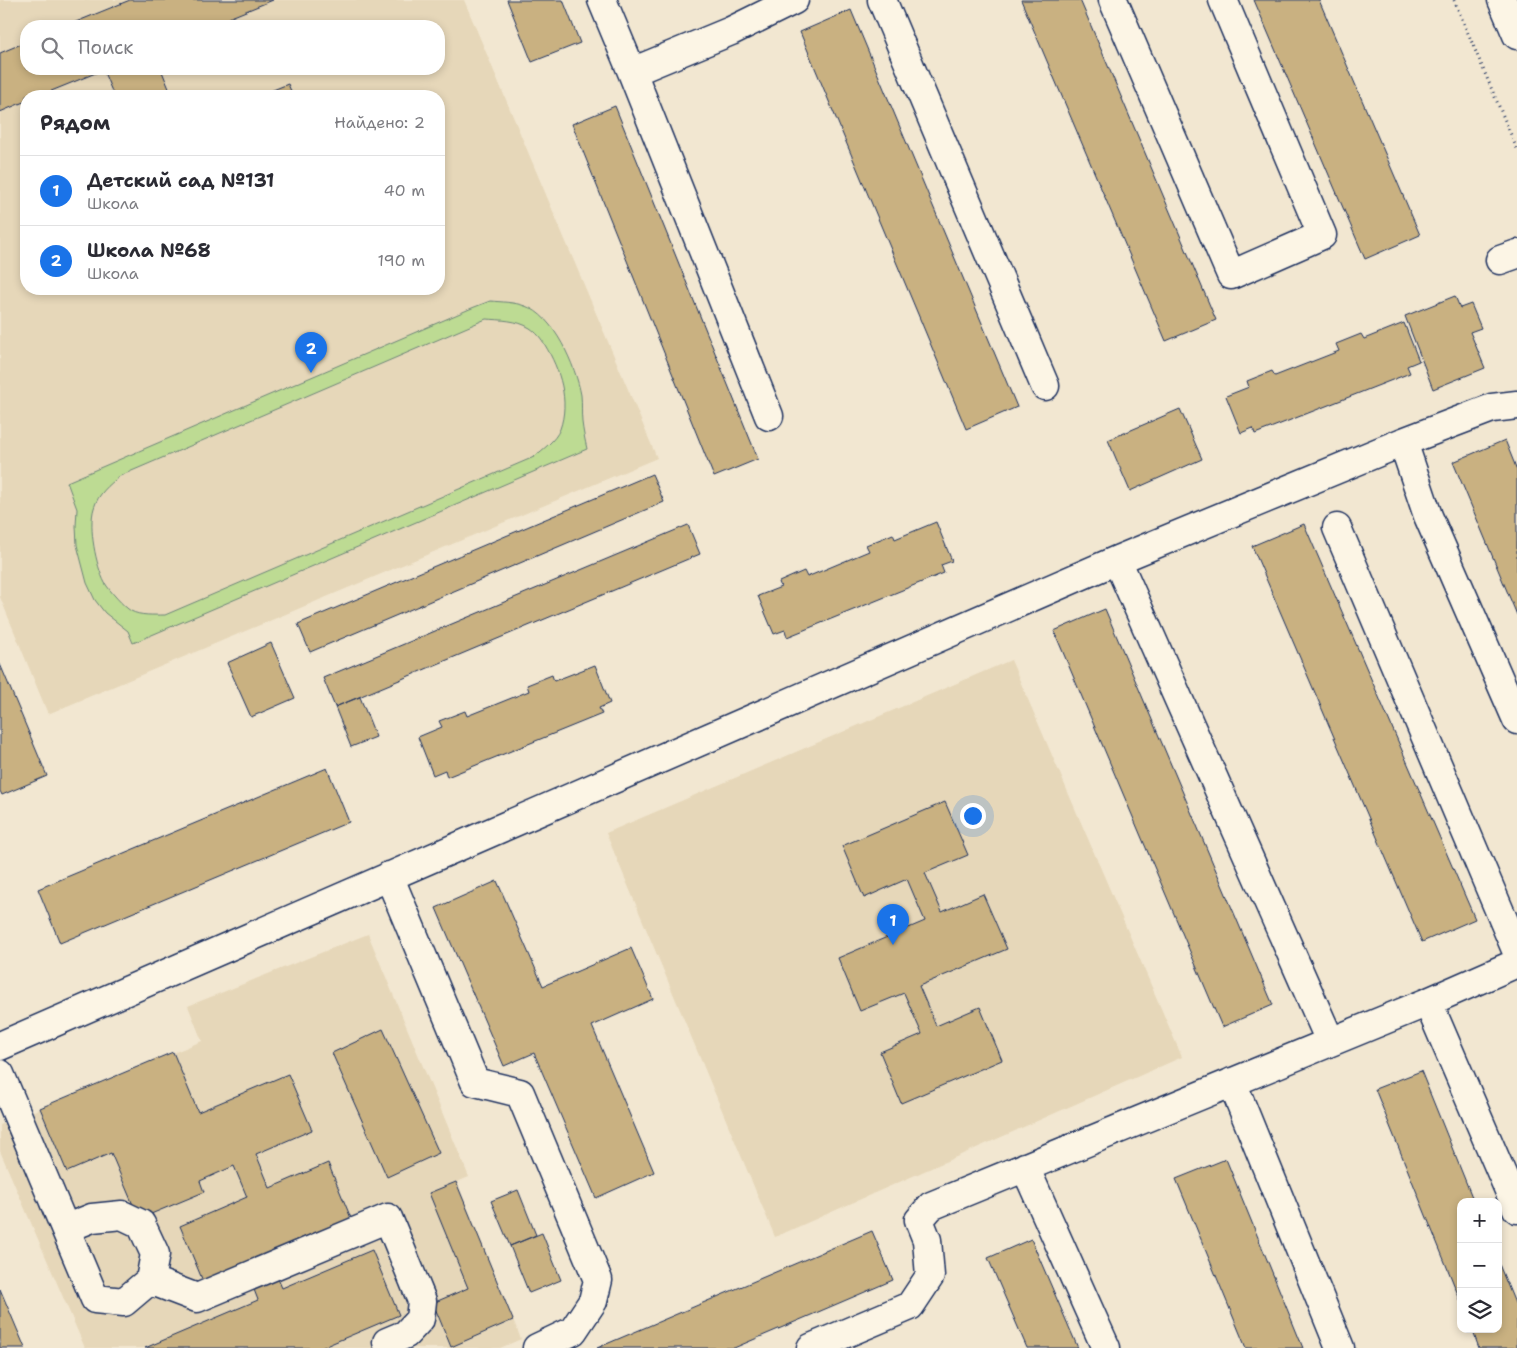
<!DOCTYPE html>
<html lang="ru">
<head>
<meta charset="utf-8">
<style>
  :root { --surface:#fff; --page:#f2f2f3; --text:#2b2b33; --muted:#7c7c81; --line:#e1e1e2; --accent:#1a73e8 }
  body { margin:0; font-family:"Shantell Sans",sans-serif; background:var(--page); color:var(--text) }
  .controls { position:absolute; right:15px; bottom:15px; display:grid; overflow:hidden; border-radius:10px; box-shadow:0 2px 8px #0003 }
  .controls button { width:45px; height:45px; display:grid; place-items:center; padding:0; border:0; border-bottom:1px solid var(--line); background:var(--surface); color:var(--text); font:25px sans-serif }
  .you { position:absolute; left:972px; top:815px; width:18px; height:18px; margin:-12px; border:4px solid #fff; border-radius:50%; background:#1a73e8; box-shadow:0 0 0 8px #1a73e833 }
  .badge { display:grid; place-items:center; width:32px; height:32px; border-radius:50%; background:var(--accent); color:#fff; font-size:16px; font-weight:700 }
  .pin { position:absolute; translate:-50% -41px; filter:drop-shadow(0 1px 2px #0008) }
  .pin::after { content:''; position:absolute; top:26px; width:18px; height:15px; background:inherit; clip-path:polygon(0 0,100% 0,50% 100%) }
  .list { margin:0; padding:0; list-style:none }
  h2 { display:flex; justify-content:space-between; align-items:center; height:65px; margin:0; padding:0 20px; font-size:21px }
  h2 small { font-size:16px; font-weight:400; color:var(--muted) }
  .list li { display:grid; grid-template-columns:32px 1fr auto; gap:15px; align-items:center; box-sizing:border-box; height:70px; padding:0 20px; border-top:1px solid var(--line) }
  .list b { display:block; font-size:19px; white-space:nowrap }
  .list p { margin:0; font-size:16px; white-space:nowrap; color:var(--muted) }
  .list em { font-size:16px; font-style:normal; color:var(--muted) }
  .icon { flex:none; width:28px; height:28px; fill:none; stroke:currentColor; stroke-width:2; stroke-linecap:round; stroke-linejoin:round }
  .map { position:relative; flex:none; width:1517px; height:1348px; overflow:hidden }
  .search { position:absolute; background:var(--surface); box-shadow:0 2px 8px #0003; left:20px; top:20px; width:425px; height:55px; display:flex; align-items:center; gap:12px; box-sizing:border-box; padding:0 18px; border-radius:20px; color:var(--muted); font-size:19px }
  .panel { position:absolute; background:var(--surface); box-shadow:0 2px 8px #0003; left:20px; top:90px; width:425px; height:205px; border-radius:20px }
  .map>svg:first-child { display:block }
  .built { fill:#e6d7b9; fill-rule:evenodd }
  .green { fill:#bddb93; stroke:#6c8578; fill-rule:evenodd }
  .building { fill:#c9b181; stroke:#1b2f5e }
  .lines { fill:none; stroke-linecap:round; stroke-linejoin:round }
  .minor-casing { stroke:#1b2f5e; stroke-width:31 }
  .path { stroke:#1b2f5e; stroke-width:3; stroke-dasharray:1 4; stroke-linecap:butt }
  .minor { stroke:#fcf5e5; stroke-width:28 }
</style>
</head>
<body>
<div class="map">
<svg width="1517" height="1348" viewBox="0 0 1517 1348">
  <rect width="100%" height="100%" fill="#f2e7d1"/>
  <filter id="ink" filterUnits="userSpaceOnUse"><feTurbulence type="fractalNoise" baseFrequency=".02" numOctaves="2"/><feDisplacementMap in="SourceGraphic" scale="10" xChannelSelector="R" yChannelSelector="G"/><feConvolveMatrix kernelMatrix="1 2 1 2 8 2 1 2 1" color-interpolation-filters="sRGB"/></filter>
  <g filter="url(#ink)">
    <path class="built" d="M0,0H464L657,458L48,714L0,597ZM26,26H439V69H26ZM26,96H439V289H26Z
      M1011,660L1182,1057L775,1237L606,833Z
      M368,934L469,1177L457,1182L521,1339L500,1348H85L0,1151V1125L202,1041L188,1006Z"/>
    <path class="green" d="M490,301C502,302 514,302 525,306C554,315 576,367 581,395C582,403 581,413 582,422C583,431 585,440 587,449L133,643L128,631L105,613L95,600L87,583L77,545L76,526L77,509L67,482L472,308ZM486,319C501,320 517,320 530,328C536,332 542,339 545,345C560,370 570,401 560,429C555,441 543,449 534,457L165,615C154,615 140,616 131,611C124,607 109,590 105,583C96,566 88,527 94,508C98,494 109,485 120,476Z"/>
    <path class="building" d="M130,0H273L209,26H66Z
      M507,0H563L580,43L532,62Z
      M1021,0H1080L1216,320L1166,341Z
      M1254,0H1319L1420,235L1365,259Z
      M851,10L1017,407L966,429L800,32Z
      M26,42V69H161L172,96H114L103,70L39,96H26V101L0,112V53Z
      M288,84L293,96H258Z
      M615,106L758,459L714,477L572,124Z
      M1455,296L1460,308L1471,304L1481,328L1470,332L1485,368L1433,389L1405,316Z
      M1404,323L1419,361L1407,366L1410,373L1255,434L1253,428L1241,433L1226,396L1249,387L1247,381L1272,371L1275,376L1339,351L1336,344L1361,334L1364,339Z
      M1180,409L1202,459L1130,491L1108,440Z
      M1505,440L1517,470V615L1453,462Z
      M652,474L664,502L310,652L298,624Z
      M936,522L952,561L941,565L944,573L787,637L785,630L774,634L758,596L781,587L779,582L804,571L807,577L869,551L866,545L893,534L895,539Z
      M1304,524L1475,919L1422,942L1252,546Z
      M688,525L700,554L335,707L323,678Z
      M1105,609L1273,1005L1222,1027L1054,631Z
      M271,643L295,698L251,717L227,663Z
      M0,664L47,776L2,795L0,791Z
      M595,665L610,703L599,708L602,714L447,777L445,770L433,775L418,737L442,727L439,721L465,711L467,716L529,691L527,685L552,675L554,681Z
      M360,697L376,737L351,747L335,707Z
      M327,768L349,822L60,943L38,889Z
      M945,802L968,855L925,873L942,912L983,894L1007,949L919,986L936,1026L980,1007L1002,1060L901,1103L880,1052L922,1034L904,993L860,1011L838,958L925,921L907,879L864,898L842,846Z
      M497,881L543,986L631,948L653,999L592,1026L654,1172L596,1198L534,1053L504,1066L436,908Z
      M383,1029L439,1153L387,1177L332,1053Z
      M173,1052L198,1112L288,1074L312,1130L256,1154L270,1188L328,1163L353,1223L269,1258L282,1288L372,1250L399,1315L321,1348H145L258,1300L246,1269L205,1286L180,1226L247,1197L234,1166L200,1181L204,1192L139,1219L111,1153L67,1172L40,1108Z
      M1421,1071L1474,1202H1461V1302L1375,1089Z
      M1226,1159L1303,1348H1246L1176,1179Z
      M456,1182L513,1320L451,1347L433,1303L468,1288L429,1193Z
      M518,1190L536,1235L510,1246L491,1201Z
      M872,1231L893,1280L734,1348H597Z
      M542,1233L561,1280L529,1293L510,1246Z
      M1031,1239L1078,1348H1027L988,1258Z
      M1498,1262L1517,1308V1348H1479L1472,1329H1498Z
      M0,1289L25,1348H0Z"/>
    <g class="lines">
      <defs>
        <path id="minor" d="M602,0L632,72L731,31L794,0
          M882,0L1045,386
          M1113,0L1231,275L1322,235L1223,0
          M1502,0L1517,35
          M632,72L769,416
          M1500,260L1517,254
          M1403,442L1428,516L1517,720
          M1337,528L1517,952
          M1117,560L1330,1041
          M389,876L475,1082L520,1093L598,1280L593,1301L573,1331L537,1348
          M1428,1002L1517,1209
          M0,1046L1117,560L1403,442L1492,408L1517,405
          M0,1074L95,1299L124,1302L150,1280L155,1254L141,1224L122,1215L92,1218L67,1228
          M1232,1082L1340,1348
          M1025,1167L1106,1348
          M150,1280L197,1298L388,1218L422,1301L420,1319L406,1334L387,1342L390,1348
          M811,1348L910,1306L930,1276L927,1240L919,1220L931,1206L1428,1002L1517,963"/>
      </defs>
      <use href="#minor" class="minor-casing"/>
      <path class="path" d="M1454,0L1517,149"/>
      <use href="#minor" class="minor"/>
    </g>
  </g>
</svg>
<div class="controls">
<button>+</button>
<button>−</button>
<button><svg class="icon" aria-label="layers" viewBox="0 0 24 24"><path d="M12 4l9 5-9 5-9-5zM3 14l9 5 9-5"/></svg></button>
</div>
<div class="you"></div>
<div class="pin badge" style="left:893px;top:945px">1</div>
<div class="pin badge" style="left:311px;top:373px">2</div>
<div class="search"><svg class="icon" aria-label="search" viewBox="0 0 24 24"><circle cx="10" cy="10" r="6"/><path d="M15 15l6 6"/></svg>Поиск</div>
<section class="panel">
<h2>Рядом<small>Найдено: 2</small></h2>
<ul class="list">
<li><span class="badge">1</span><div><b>Детский сад №131</b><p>Школа</p></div><em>40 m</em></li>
<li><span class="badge">2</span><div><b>Школа №68</b><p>Школа</p></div><em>190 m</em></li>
</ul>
</section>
</div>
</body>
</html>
